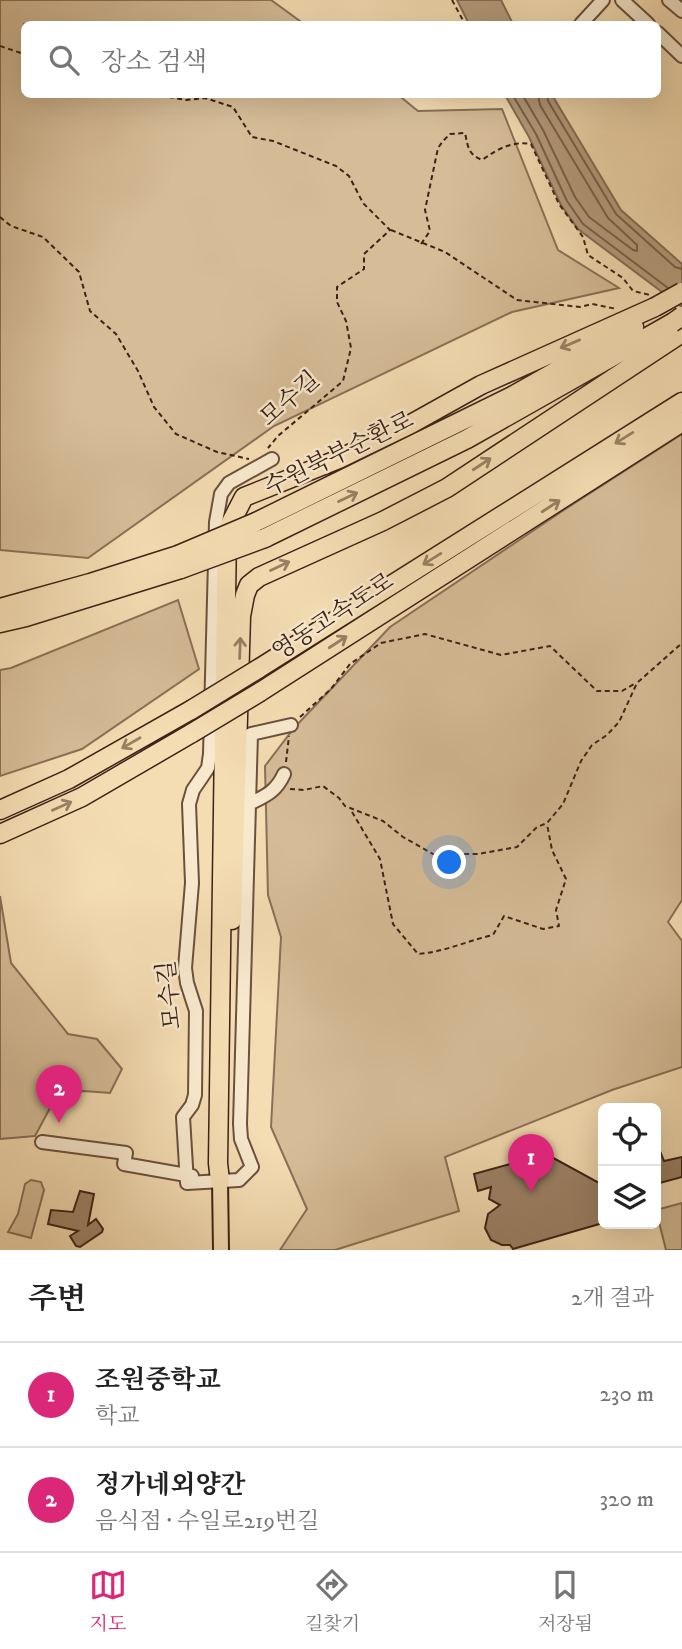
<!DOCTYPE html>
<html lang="ko">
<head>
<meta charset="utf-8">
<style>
  :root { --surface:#fff; --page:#f2f2f2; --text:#222; --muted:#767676; --line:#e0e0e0; --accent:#db2777 }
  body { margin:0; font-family:"IM FELL DW Pica","Noto Serif KR",serif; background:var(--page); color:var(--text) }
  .controls { position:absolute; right:21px; bottom:21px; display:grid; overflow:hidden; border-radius:10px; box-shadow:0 7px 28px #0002 }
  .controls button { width:63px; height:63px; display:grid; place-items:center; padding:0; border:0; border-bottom:2px solid var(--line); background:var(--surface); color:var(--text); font:35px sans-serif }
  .you { position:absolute; left:450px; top:863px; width:24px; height:24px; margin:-18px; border:5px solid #fff; border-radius:50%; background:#1a73e8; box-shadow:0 0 0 10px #1a73e833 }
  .badge { display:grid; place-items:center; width:46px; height:46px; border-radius:50%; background:var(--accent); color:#fff; font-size:23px; font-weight:700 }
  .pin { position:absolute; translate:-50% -58px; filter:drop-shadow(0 2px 4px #0008) }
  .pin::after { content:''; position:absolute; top:37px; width:24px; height:21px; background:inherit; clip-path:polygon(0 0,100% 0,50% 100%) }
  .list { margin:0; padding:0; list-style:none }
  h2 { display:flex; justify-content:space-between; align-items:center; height:91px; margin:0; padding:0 28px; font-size:30px }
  h2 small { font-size:23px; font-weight:400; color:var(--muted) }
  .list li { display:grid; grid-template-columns:46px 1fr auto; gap:21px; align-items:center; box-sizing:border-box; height:105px; padding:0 28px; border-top:2px solid var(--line) }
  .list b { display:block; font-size:26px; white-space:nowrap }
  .list p { margin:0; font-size:23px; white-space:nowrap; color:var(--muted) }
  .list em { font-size:23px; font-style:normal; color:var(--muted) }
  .icon { flex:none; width:38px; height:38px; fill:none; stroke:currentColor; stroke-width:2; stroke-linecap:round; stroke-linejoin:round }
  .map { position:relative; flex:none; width:682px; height:1250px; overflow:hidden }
  .search { position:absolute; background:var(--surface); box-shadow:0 7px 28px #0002; left:21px; right:21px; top:21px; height:77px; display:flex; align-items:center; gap:18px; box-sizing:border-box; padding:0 24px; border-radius:10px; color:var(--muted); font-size:26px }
  .sheet { height:301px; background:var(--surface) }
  nav { display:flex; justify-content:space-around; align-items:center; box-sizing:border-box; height:98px; border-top:2px solid var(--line); background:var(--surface); font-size:19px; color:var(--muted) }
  nav a { display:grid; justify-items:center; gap:4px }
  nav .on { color:var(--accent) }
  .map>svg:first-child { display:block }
  .green { fill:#d6bd98; stroke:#8a7057; stroke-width:2 }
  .water { fill:#b69d7e; stroke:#866c54; stroke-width:2 }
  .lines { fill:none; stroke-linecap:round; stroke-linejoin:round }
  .shore { stroke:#7a604a; stroke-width:2 }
  .building { fill:#9d8368; stroke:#3d2216; stroke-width:2 }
  .minor-casing { stroke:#6b513d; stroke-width:16 }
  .major-casing { stroke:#3d2216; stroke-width:18 }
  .highway-casing { stroke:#3d2216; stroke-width:21 }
  .path { stroke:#3d2216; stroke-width:2; stroke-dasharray:5 3.5; stroke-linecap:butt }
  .minor { stroke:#f8e9ce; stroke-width:12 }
  .major { stroke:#f5ddb3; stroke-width:14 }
  .highway { stroke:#f5ddb3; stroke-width:18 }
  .highway-bridge-casing { stroke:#3d2216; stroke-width:21; stroke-linecap:butt }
  .highway-bridge { stroke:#f5ddb3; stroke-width:18 }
  .oneway { stroke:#998064 }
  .labels { text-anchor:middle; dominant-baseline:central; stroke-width:5; stroke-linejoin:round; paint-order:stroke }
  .street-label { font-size:24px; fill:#3d2216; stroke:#f8e9ce }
</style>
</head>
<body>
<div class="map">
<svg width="682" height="1250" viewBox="0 0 682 1250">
  <rect width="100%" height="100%" fill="#f5ddb3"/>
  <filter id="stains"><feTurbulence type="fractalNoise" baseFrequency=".00286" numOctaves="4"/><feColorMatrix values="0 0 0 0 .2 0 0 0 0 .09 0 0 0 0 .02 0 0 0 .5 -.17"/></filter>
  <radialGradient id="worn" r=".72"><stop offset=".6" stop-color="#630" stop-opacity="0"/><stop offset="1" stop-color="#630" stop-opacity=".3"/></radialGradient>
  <path class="green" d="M0,0H271L304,24H24V94H397L418,111L502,109L558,250L619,288L512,312L274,426L88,558L0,550Z
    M682,434V900L668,922L682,941V1067L612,1090L445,1157L459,1211L335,1250H280L307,1209L271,1127L281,937L268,895L265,766L294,728L390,627L567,508Z
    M178,600L199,669L82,749L0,776V670L11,668Z
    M0,896L11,963L68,1034L97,1039L122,1069L110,1093L84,1091L57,1095L35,1136L0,1139Z
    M31,1180L41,1182L44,1190L31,1238L8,1232L18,1214L25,1184Z
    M682,1203V1250H666L656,1210Z"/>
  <path class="water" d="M457,0H501L513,24H469Z
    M505,95H552L621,210L682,264V307L578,229L561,205L529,137Z"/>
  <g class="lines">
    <path class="shore" d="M512,94L536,134L567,201L583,224L668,288
      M522,94L543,130L575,197L589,217L633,250L637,251V245L608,218L540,105L538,94
      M547,94L548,101L616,214L675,267L682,269"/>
  </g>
  <path class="building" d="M656,1141L664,1161L682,1157V1177L656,1184Z
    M546,1154L603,1185V1223L513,1249L510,1245H502L491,1240L485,1228L488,1214L500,1205L489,1199L491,1187L478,1191L474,1174Z
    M80,1191L94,1194L88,1225L96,1219L103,1229L102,1232L80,1247L76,1246L70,1236L78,1231L48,1224L51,1210L73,1212Z"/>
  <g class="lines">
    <defs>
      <path id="minor" d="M622,0L648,24
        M669,0L682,11
        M581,24L603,0
        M658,33L682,56
        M272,459L229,483L221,494L216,522L210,754L208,768L193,790L189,804L192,883L185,968L187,983L196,1011L195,1095L192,1105L183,1117L187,1183L239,1180L252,1167L241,1139L240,1124L249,804C265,796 276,792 284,774
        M249,804L251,734L291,725
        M42,1142L126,1153L124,1164L192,1176"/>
      <path id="major" d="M220,1181L221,1250"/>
      <path id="highway" d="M256,522L512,396L634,327
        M265,538L467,439L672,323
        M0,608L90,583L178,555
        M0,623L26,617L181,569
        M258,669L682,402
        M260,692L682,422
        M0,810L69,779L191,710
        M0,834L82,797L192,733
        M232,920L241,616L245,595L249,585L259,577L383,521L447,488L682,333
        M220,1181L218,1163L227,530L244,497L339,459L411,424L481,385L655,307"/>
    </defs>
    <use href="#minor" class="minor-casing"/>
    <use href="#major" class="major-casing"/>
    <use href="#highway" class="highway-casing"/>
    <path class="path" d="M452,0L465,24
      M0,46L24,54
      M152,94L186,100L205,98L233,107L252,137L273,141L336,166L349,176L363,203L390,230L364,254V269L337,287V302L346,321L351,348L343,381L278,436L268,448
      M0,217L11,226L43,237L79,272L90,311L116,334L138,371L154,407L176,434L217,452L249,459
      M391,230L445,252L517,300L580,307L592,304L617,309
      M421,244L430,231L425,210L438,148L443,141L450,134L465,133C468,147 468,154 482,160C498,149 511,141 531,144L559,204L583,237L588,255L623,278L633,291L650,295
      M300,717L331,689L350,664L381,643L425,634L501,655L550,646L597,691H622L636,683
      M286,762L289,736
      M290,789L304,790L323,786L339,798L345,806L383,821L403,837L433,854H478L517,847L537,827L547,823L563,804L581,761L592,745L607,735L619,722L637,683L682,643
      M352,812L380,859L393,924L418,954C444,952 467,941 493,935L504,916L543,929L559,926L556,910L566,879L552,850L547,824"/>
    <use href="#minor" class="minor"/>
    <use href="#major" class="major"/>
    <use href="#highway" class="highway"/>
    <defs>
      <path id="highway-bridge" d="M655,307L682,292
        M672,323L682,316
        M178,555L256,522
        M181,569L265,538
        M191,710L258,669
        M192,733L260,692"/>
    </defs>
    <use href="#highway-bridge" class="highway-bridge-casing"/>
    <use href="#highway-bridge" class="highway-bridge"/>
  </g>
  <defs><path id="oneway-shaft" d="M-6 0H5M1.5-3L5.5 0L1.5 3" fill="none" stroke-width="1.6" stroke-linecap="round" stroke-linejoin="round" transform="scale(1.75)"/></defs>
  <g class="oneway">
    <use href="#oneway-shaft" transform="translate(570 344) rotate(157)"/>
    <use href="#oneway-shaft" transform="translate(624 438) rotate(148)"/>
    <use href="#oneway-shaft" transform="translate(482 464) rotate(-33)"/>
    <use href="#oneway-shaft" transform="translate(348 497) rotate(-26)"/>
    <use href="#oneway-shaft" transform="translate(551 506) rotate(-33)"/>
    <use href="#oneway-shaft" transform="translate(432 559) rotate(148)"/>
    <use href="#oneway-shaft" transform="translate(280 566) rotate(-25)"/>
    <use href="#oneway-shaft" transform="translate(338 642) rotate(-33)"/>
    <use href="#oneway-shaft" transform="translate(240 648) rotate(-88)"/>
    <use href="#oneway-shaft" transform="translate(131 743) rotate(150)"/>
    <use href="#oneway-shaft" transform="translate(62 806) rotate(-24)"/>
  </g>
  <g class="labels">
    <g class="street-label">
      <text transform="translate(290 399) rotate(-41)">모수길</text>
      <text transform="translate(339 454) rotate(-26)">수원북부순환로</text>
      <text transform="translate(333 617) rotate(-33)">영동고속도로</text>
      <text transform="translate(170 995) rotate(-96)">모수길</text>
    </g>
  </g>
  <rect width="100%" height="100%" filter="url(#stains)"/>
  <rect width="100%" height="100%" fill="url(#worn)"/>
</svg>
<div class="controls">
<button><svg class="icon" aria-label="locate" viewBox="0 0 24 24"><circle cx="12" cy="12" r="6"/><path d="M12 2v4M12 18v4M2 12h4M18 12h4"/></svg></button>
<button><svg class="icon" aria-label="layers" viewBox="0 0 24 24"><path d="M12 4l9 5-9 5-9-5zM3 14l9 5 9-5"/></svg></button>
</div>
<div class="you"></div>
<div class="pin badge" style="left:531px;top:1192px">1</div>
<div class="pin badge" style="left:59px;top:1123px">2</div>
<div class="search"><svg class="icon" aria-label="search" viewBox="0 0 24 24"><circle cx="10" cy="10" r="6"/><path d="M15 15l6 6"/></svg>장소 검색</div>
</div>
<section class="sheet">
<h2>주변<small>2개 결과</small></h2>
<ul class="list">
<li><span class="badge">1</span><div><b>조원중학교</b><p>학교</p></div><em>230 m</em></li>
<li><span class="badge">2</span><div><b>정가네외양간</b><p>음식점 · 수일로219번길</p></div><em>320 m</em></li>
</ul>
</section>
<nav>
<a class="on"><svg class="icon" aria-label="map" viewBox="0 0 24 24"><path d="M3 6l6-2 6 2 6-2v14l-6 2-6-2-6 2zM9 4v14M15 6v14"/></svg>지도</a>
<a><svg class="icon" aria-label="directions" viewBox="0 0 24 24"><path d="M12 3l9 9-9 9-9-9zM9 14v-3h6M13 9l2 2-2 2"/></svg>길찾기</a>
<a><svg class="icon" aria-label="saved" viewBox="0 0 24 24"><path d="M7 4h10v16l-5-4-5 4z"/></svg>저장됨</a>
</nav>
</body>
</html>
